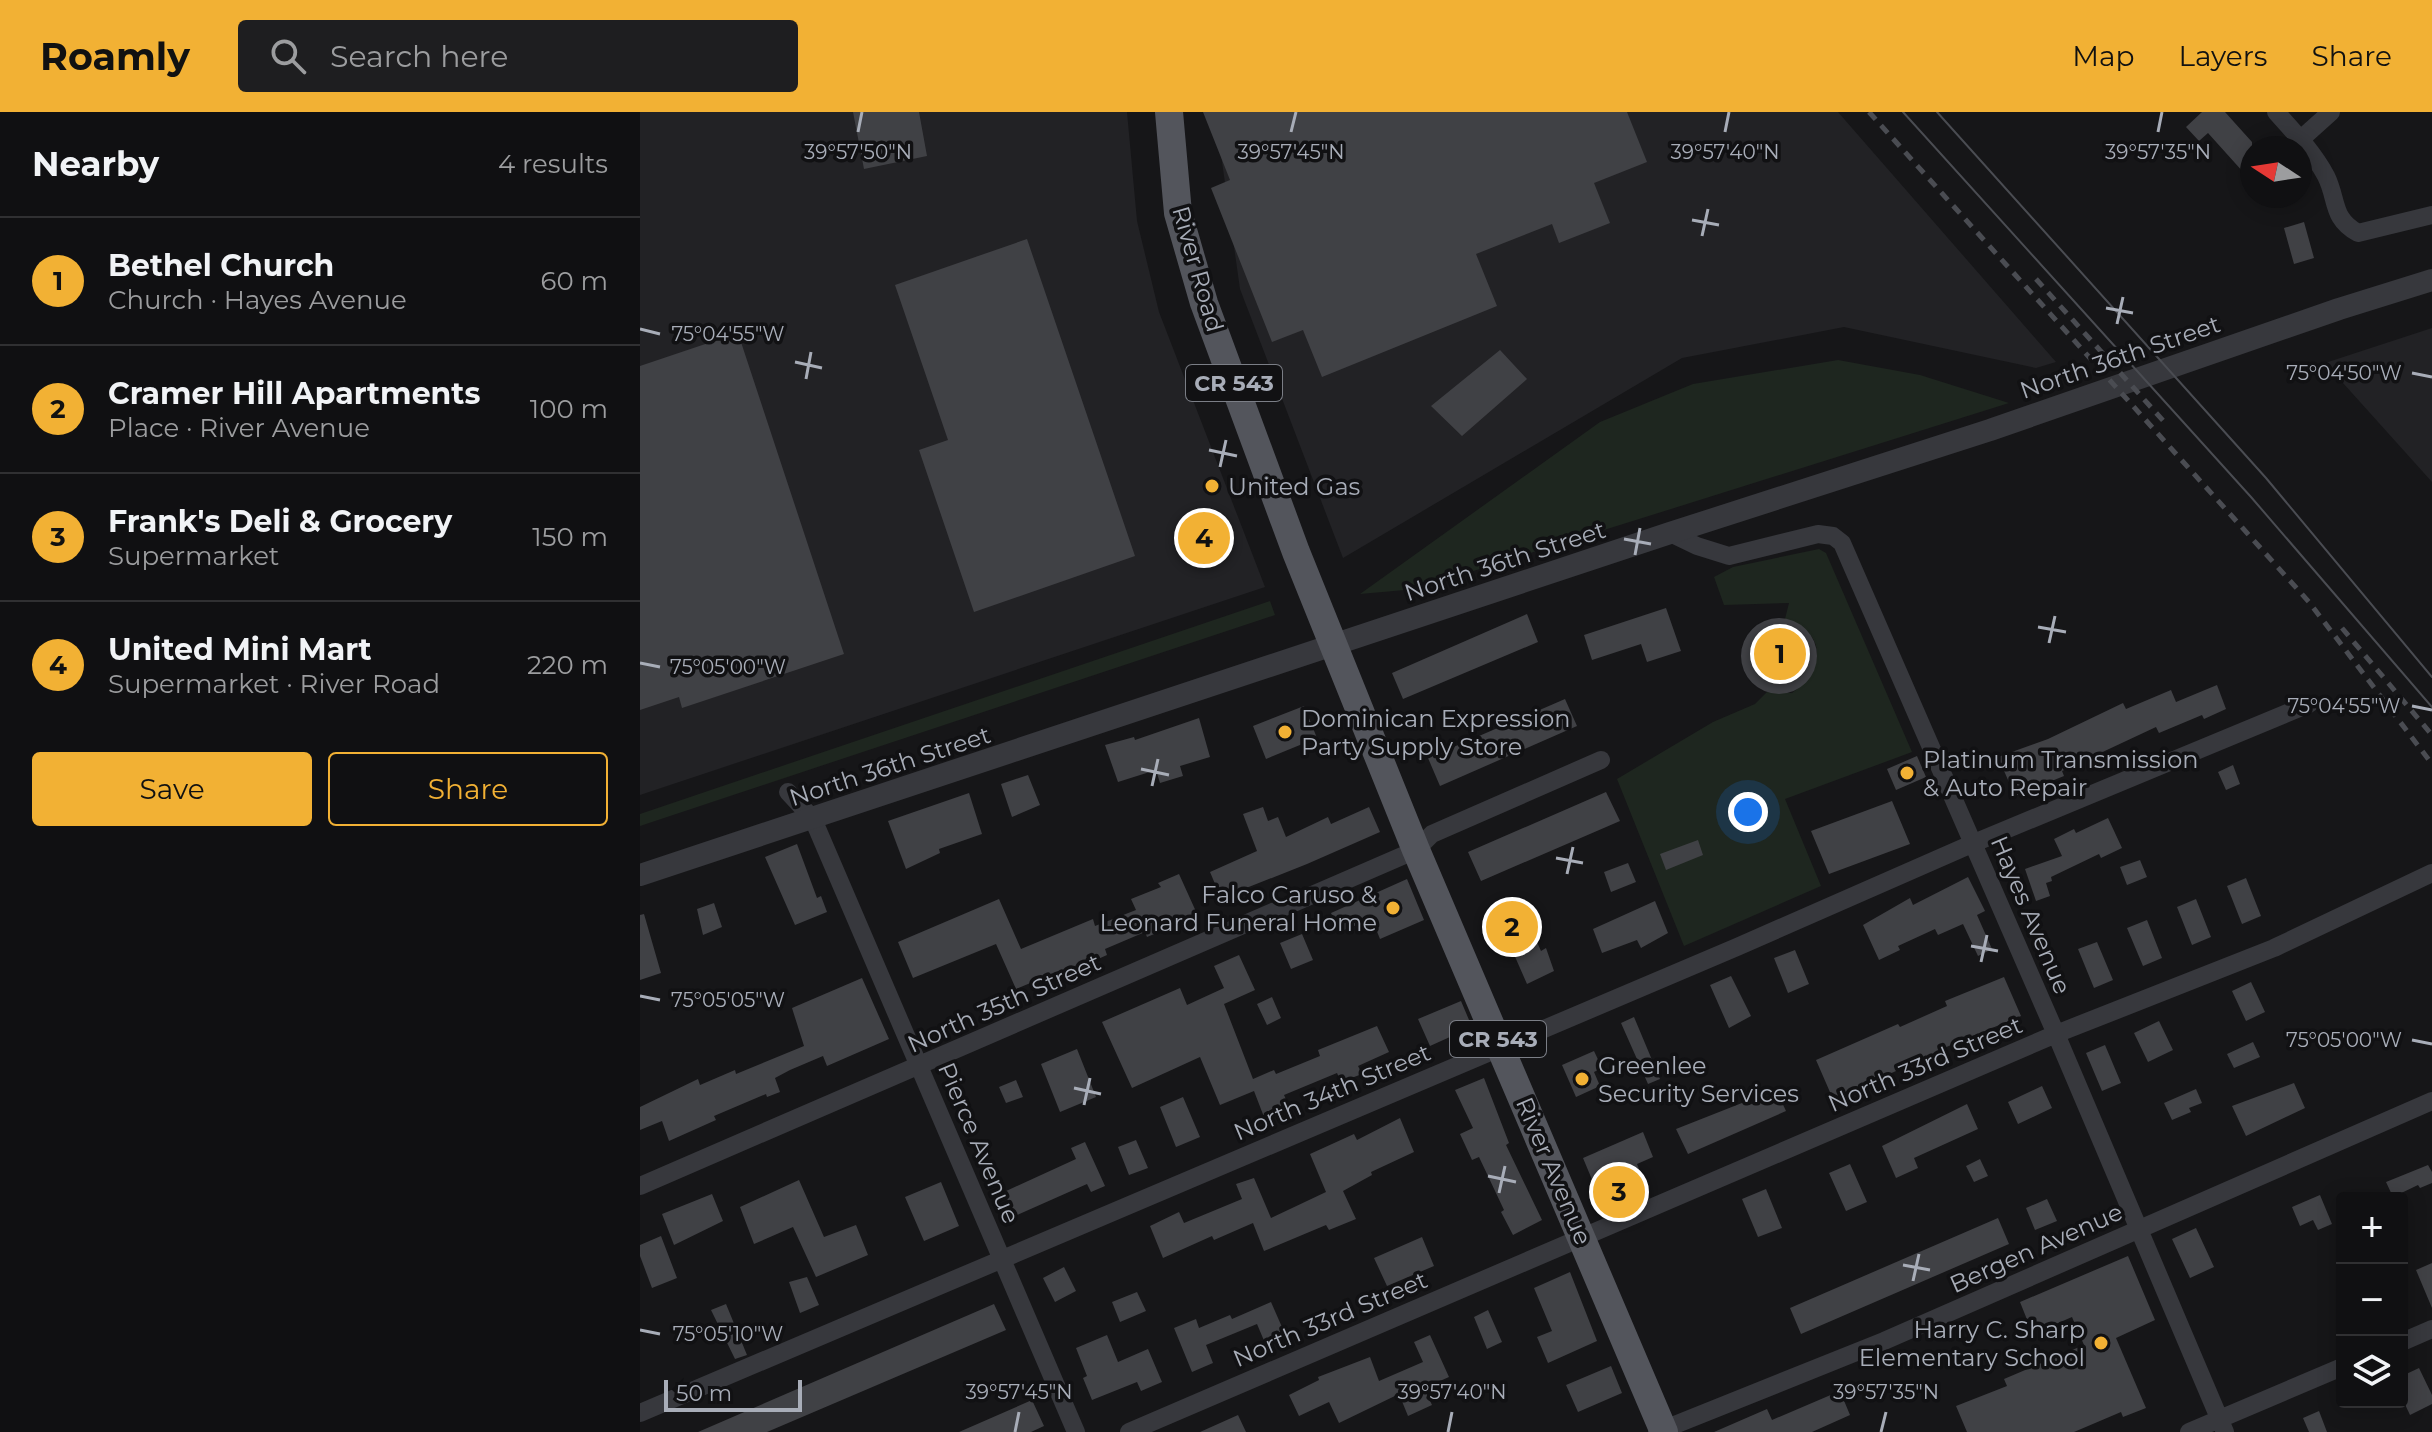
<!DOCTYPE html>
<html lang="en">
<head>
<meta charset="utf-8">
<style>
  :root { --surface:#101012; --page:#1e1e20; --text:#f1f3f6; --muted:#9c9d9f; --line:#303032; --accent:#f2b134 }
  body { margin:0; font-family:Montserrat,sans-serif; background:var(--page); color:var(--text) }
  .controls { position:absolute; right:24px; bottom:24px; display:grid; overflow:hidden; border-radius:8px; box-shadow:0 4px 20px #0003 }
  .controls button { width:72px; height:72px; display:grid; place-items:center; padding:0; border:0; border-bottom:2px solid var(--line); background:var(--surface); color:var(--text); font:40px sans-serif }
  .compass { position:absolute; left:1600px; top:24px; width:72px; height:72px; border-radius:50%; background:var(--surface); box-shadow:0 4px 20px #0003; rotate:282deg }
  .scale { position:absolute; left:24px; bottom:20px; width:138px; box-sizing:border-box; padding-left:8px; border:4px solid #a8adb8; border-top:0; font-size:22px; line-height:28px; white-space:nowrap; color:#a8adb8; -webkit-text-stroke:6px #111113; paint-order:stroke }
  .you { position:absolute; left:1108px; top:700px; width:28px; height:28px; margin:-20px; border:6px solid #fff; border-radius:50%; background:#1a73e8; box-shadow:0 0 0 12px #1a73e833 }
  .badge { display:grid; place-items:center; width:52px; height:52px; border-radius:50%; background:var(--accent); color:#111; font-size:26px; font-weight:700 }
  .pin { position:absolute; translate:-50% -50%; border:4px solid #fff; box-shadow:0 2px 8px #0006 }
  .list { margin:0; padding:0; list-style:none }
  h2 { display:flex; justify-content:space-between; align-items:center; height:104px; margin:0; padding:0 32px; font-size:34px }
  h2 small { font-size:26px; font-weight:400; color:var(--muted) }
  .list li { display:grid; grid-template-columns:52px 1fr auto; gap:24px; align-items:center; box-sizing:border-box; height:128px; padding:0 32px; border-top:2px solid var(--line) }
  .list b { display:block; font-size:30px; white-space:nowrap }
  .list p { margin:0; font-size:26px; white-space:nowrap; color:var(--muted) }
  .list em { font-size:26px; font-style:normal; color:var(--muted) }
  .actions { display:flex; gap:16px; padding:24px 32px }
  .actions a { flex:1; padding:18px 0; border:2px solid var(--accent); border-radius:8px; text-align:center; font-size:28px; color:var(--accent) }
  .actions .main { background:var(--accent); color:#111 }
  .icon { flex:none; width:44px; height:44px; fill:none; stroke:currentColor; stroke-width:2; stroke-linecap:round; stroke-linejoin:round }
  .map { position:relative; flex:none; width:1792px; height:1320px; overflow:hidden }
  header { display:flex; align-items:center; gap:48px; box-sizing:border-box; height:112px; padding:0 40px; background:var(--accent); color:#111 }
  header strong { font-size:38px }
  nav { display:flex; gap:44px; margin-inline-start:auto; font-size:28px }
  .search { width:560px; height:72px; background:var(--page); display:flex; align-items:center; gap:20px; box-sizing:border-box; padding:0 28px; border-radius:8px; color:var(--muted); font-size:30px }
  main { display:flex }
  aside { flex:1; background:var(--surface) }
  .map>svg:first-child { display:block }
  .built { fill:#222225 }
  .green { fill:#1e261f }
  .building { fill:#404145 }
  .lines { fill:none; stroke-linecap:round; stroke-linejoin:round }
  .minor { stroke:#37383d; stroke-width:18 }
  .tertiary { stroke:#37383d; stroke-width:22 }
  .primary { stroke:#53555c; stroke-width:28 }
  .tram { stroke:#4a4c52; stroke-width:2 }
  .rail { stroke:#4a4c52; stroke-width:5; stroke-dasharray:10 8; stroke-linecap:butt }
  .ticks { fill:none; stroke:#a8adb8; stroke-width:3 }
  .poi-dot { fill:#f2b134; stroke:#111113; stroke-width:3 }
  .labels { text-anchor:middle; dominant-baseline:central; stroke-width:7; stroke-linejoin:round; paint-order:stroke }
  .shield { fill:#111113; stroke:#7b7e86; stroke-width:2 }
  .shield-label { font-size:22px; font-weight:bold; fill:#a8adb8 }
  .street-label { font-size:24px; fill:#a8adb8; stroke:#111113 }
  .poi-label { font-size:24px; fill:#a8adb8; stroke:#111113; text-anchor:start }
  .ticks-label { font-size:20px; text-anchor:middle; fill:#a8adb8; stroke:#111113; stroke-width:7; stroke-linejoin:round; paint-order:stroke }
</style>
</head>
<body>
<header>
<strong>Roamly</strong>
<div class="search"><svg class="icon" aria-label="search" viewBox="0 0 24 24"><circle cx="10" cy="10" r="6"/><path d="M15 15l6 6"/></svg>Search here</div>
<nav><a>Map</a><a>Layers</a><a>Share</a></nav>
</header>
<main>
<aside>
<h2>Nearby<small>4 results</small></h2>
<ul class="list">
<li><span class="badge">1</span><div><b>Bethel Church</b><p>Church · Hayes Avenue</p></div><em>60 m</em></li>
<li><span class="badge">2</span><div><b>Cramer Hill Apartments</b><p>Place · River Avenue</p></div><em>100 m</em></li>
<li><span class="badge">3</span><div><b>Frank's Deli &amp; Grocery</b><p>Supermarket</p></div><em>150 m</em></li>
<li><span class="badge">4</span><div><b>United Mini Mart</b><p>Supermarket · River Road</p></div><em>220 m</em></li>
</ul>
<div class="actions"><a class="main">Save</a><a>Share</a></div>
</aside>
<div class="map">
<svg width="1792" height="1320" viewBox="0 0 1792 1320">
  <rect width="100%" height="100%" fill="#161618"/>
  <path class="built" d="M0,0H487L497,109L519,200L625,475L0,683Z
    M575,0H1198L1416,250L1396,256L1204,215L1042,246L703,446L600,177Z
    M1792,216V370L1685,251Z"/>
  <path class="green" d="M1198,248L1280,263L1369,291L776,477L720,482L960,310L1053,272Z
    M1179,437L1186,441L1272,640L1145,687L1181,774L1044,834L977,667L1073,610L1115,592L1127,580L1152,581C1185,557 1188,521 1145,507L1149,491L1084,493L1074,465L1093,455Z
    M630,489L635,503L0,714V702Z"/>
  <path class="building" d="M213,0H279L287,44L224,57Z
    M563,0H987L1007,50L954,71L970,111L919,131L912,112L836,142L857,194L682,265L663,218L632,230L571,76L590,68Z
    M1562,0H1585L1612,30V55L1604,61L1568,21L1559,29L1546,15Z
    M1664,110L1674,146L1654,152L1644,116Z
    M387,127L495,444L334,500L279,338L308,328L255,173Z
    M98,221L204,542L42,596L39,585L0,598V254Z
    M860,238L887,267L822,324L791,294Z
    M1026,496L1041,539L1007,550L1001,532L952,548L944,523Z
    M887,502L898,530L763,587L752,561Z
    M1101 544a38 38 0 1 1 76 0a38 38 0 1 1-76 0Z
    M1577,573L1586,597L1564,607L1562,603L1519,621L1516,615L1422,659L1424,664L1375,684L1358,645L1408,627L1483,591L1486,597L1531,578L1536,590Z
    M925,587L937,614L800,674L788,646Z
    M664,594L677,626L626,647L613,614Z
    M559,606L570,645L540,654L543,664L520,671L516,658L478,670L465,633L494,625L495,628Z
    M1277,644L1286,665L1256,678L1247,657Z
    M1593,653L1600,672L1586,678L1578,660Z
    M388,663L400,693L372,705L361,672Z
    M966,680L980,709L841,769L828,740Z
    M329,681L342,722L299,737L300,741L266,757L248,709Z
    M1252,689L1270,732L1189,762L1171,719Z
    M623,695L628,709L638,705L646,725L688,705L691,712L729,695L740,720L667,752L581,786L570,760L617,739L603,702Z
    M1468,706L1482,736L1461,746L1459,742L1411,765L1412,769L1406,771L1410,784L1396,789L1385,757L1422,744L1414,727L1434,717L1436,721Z
    M1058,728L1063,743L1026,758L1020,742Z
    M157,732L177,786L181,784L187,800L155,813L125,745Z
    M1500,748L1507,765L1487,773L1480,755Z
    M988,751L996,770L971,780L964,760Z
    M539,762L558,804L507,825L505,820L465,837L467,843L438,856L414,866L412,862L376,877L356,832L273,866L258,830L359,787L381,837L453,807L455,814L496,798L491,787L521,775L518,771Z
    M1328,765L1345,799L1337,803L1352,837L1338,844L1323,812L1298,823L1295,817L1258,834L1260,838L1239,848L1223,813L1270,786L1273,793Z
    M1606,766L1621,804L1602,812L1587,774Z
    M767,767L784,808L740,827L732,807L699,820L691,801Z
    M1556,787L1571,825L1552,833L1537,795Z
    M1015,789L1028,821L1001,836L997,828L962,841L953,817Z
    M74,791L82,815L63,823L57,797Z
    M882,796L901,839L906,836L914,859L887,872L869,831L861,835L851,810Z
    M4,802L21,861L0,868V803Z
    M1507,808L1522,846L1503,854L1487,816Z
    M662,822L673,848L651,857L640,831Z
    M1457,830L1473,868L1454,876L1438,837Z
    M1155,838L1169,872L1148,881L1134,846Z
    M599,843L615,878L584,892L613,967L634,958L636,962L680,944L678,938L737,914L749,940L718,954L722,962L701,970L697,961L644,983L649,994L624,1005L614,979L580,993L560,945L492,976L462,910L540,876L547,893L584,876L574,854Z
    M1091,864L1111,904L1089,916L1070,873Z
    M1364,865L1381,904L1304,936L1306,941L1285,950L1283,947L1193,987L1176,948L1258,912L1260,915L1307,894L1305,889Z
    M222,866L249,927L187,954L183,944L150,958L135,966L140,980L127,985L126,982L74,1004L76,1008L29,1029L22,1009L0,1018V995L58,967L60,973L95,958L96,962L164,934L152,896Z
    M1611,870L1625,900L1606,909L1592,879Z
    M632,885L641,906L627,913L617,892Z
    M821,889L832,915L790,934L778,907Z
    M994,905L1020,967L1008,972L981,911Z
    M1519,909L1533,938L1508,950L1494,921Z
    M1613,930L1620,945L1594,956L1587,942Z
    M1465,933L1481,971L1462,979L1446,941Z
    M437,937L456,985L420,1000L401,952Z
    M954,939L962,956L954,960L960,974L936,985L922,953Z
    M844,966L869,1031L866,1033L902,1108L873,1123L861,1100L864,1098L839,1045L832,1048L820,1022L833,1016L815,978Z
    M376,968L383,985L366,991L359,975Z
    M1654,971L1665,996L1606,1024L1592,994Z
    M1402,974L1412,996L1378,1012L1368,990Z
    M1556,977L1562,991L1549,996L1551,1000L1532,1008L1524,991Z
    M1138,982L1146,999L1048,1042L1036,1017L1107,989L1109,993Z
    M543,985L560,1025L536,1035L520,995Z
    M1327,992L1338,1017L1274,1046L1278,1056L1256,1066L1242,1034Z
    M760,1006L774,1040L731,1060L732,1063L703,1079L716,1107L689,1118L686,1113L624,1139L613,1111L574,1128L572,1124L523,1146L510,1114L539,1100L544,1111L602,1087L596,1072L614,1066L631,1106L686,1080L670,1042L714,1022L717,1028Z
    M1003,1020L1013,1045L997,1052L1001,1062L998,1063L1004,1076L963,1094L943,1046Z
    M496,1028L508,1056L489,1063L478,1035Z
    M445,1030L465,1074L451,1080L447,1072L375,1104L364,1080L436,1047L431,1036Z
    M1340,1047L1348,1064L1334,1070L1326,1054Z
    M1210,1052L1227,1090L1206,1099L1189,1061Z
    M1788,1053L1792,1060V1071L1780,1076L1778,1073L1753,1085L1746,1070Z
    M159,1068L184,1125L216,1113L228,1143L176,1165L153,1115L114,1132L100,1095Z
    M301,1070L319,1114L284,1129L265,1085Z
    M1126,1077L1142,1116L1118,1125L1102,1087Z
    M72,1082L83,1109L34,1133L22,1102Z
    M1680,1083L1692,1112L1678,1118L1673,1108L1660,1114L1652,1095Z
    M1407,1087L1417,1109L1395,1118L1386,1096Z
    M1358,1106L1369,1132L1161,1222L1150,1196Z
    M1556,1116L1574,1155L1550,1166L1532,1127Z
    M21,1124L37,1166L12,1176L0,1144V1133Z
    M782,1125L794,1154L747,1174L734,1146Z
    M1488,1144L1515,1208L1476,1226L1506,1296L1483,1305L1481,1300L1434,1320H1327L1316,1294L1367,1274L1364,1267L1444,1233L1432,1205L1402,1218L1399,1211L1390,1215L1380,1190Z
    M1792,1151V1196L1776,1158Z
    M424,1155L436,1179L415,1190L403,1166Z
    M930,1160L957,1229L908,1251L897,1225L912,1219L894,1176Z
    M167,1165L179,1193L160,1201L149,1170Z
    M497,1180L506,1199L480,1210L472,1190Z
    M631,1190L645,1222L625,1231L617,1212L566,1233L573,1251L552,1260L534,1216L556,1207L559,1216L590,1203L592,1207Z
    M86,1192L107,1243L95,1247L71,1198Z
    M354,1192L366,1218L127,1320H58Z
    M848,1198L862,1230L847,1237L834,1205Z
    M467,1223L478,1250L508,1237L522,1270L501,1279L497,1270L452,1288L443,1266L447,1264L436,1236Z
    M790,1223L809,1265L784,1276L792,1293L768,1304L759,1282L699,1311L689,1290L659,1304L649,1283L679,1268L678,1265L730,1245L739,1269L783,1250L774,1230Z
    M971,1254L982,1281L938,1300L926,1273Z
    M1779,1256L1792,1283V1292L1770,1303L1762,1286V1264Z
    M1200,1279L1210,1303L1172,1320H1074L1127,1297L1132,1308Z
    M392,1288L404,1314L391,1320H319Z
    M1679,1299L1687,1320H1669L1663,1306Z
    M598,1303L606,1320H560Z"/>
  <g class="lines">
    <path class="minor" d="M1636,0C1654,20 1673,40 1686,64C1698,88 1691,106 1718,121L1792,103
      M1661,27L1691,0
      M1030,421L1057,434L1089,444L1178,422L1193,424L1202,431L1416,922L1585,1320
      M148,680L173,707L436,1320
      M0,1074L776,738L792,722L961,648
      M1762,1230L1792,1217
      M0,1301L1097,835L1334,731L1669,592
      M489,1320L1416,922L1634,836L1792,761
      M1017,1320L1244,1229L1792,989
      M1549,1320L1702,1255"/>
    <path class="tertiary" d="M0,763L1030,421L1350,318L1699,197L1792,168"/>
    <path class="primary" d="M529,0L538,101L564,191L656,440L776,738L1024,1320"/>
    <path class="tram" d="M1263,0L1611,385L1792,595
      M1297,0L1626,366L1792,565"/>
    <path class="rail" d="M1229,0L1669,490L1792,652
      M1396,167L1527,313
      M1702,516L1792,623"/>
  </g>
  <path class="ticks" d="M218,20L222,0M651,20L656,0M1085,20L1089,0M1518,20L1522,0M1052,108L1079,113M1062,124L1068,97M1466,196L1493,201M1477,212L1483,185M0,217L20,222M155,250L182,256M1772,261L1792,265M166,267L171,240M569,338L597,344M580,355L586,328M984,427L1011,432M995,443L1000,416M1398,515L1426,520M1409,531L1415,504M0,551L20,555M1772,594L1792,598M501,657L529,663M512,674L518,647M916,746L943,751M927,762L933,735M1331,834L1358,839M1341,850L1347,823M0,884L20,888M1772,928L1792,932M434,976L461,982M444,993L450,966M848,1064L876,1070M859,1081L865,1054M1263,1153L1290,1158M1273,1169L1279,1142M0,1218L20,1222M375,1320L379,1300M808,1320L812,1300M1241,1320L1246,1300"/>
  <g class="poi-dot">
    <circle cx="572" cy="374" r="8"/>
    <circle cx="645" cy="620" r="8"/>
    <circle cx="1267" cy="661" r="8"/>
    <circle cx="753" cy="796" r="8"/>
    <circle cx="942" cy="967" r="8"/>
    <circle cx="1461" cy="1231" r="8"/>
  </g>
  <g class="labels">
    <g class="shield">
      <rect x="546" y="253" width="96" height="36" rx="6"/>
      <rect x="810" y="909" width="96" height="36" rx="6"/>
    </g>
    <g class="shield-label">
      <text x="594" y="271">CR 543</text>
      <text x="858" y="927">CR 543</text>
    </g>
    <g class="street-label">
      <text transform="translate(558 157) rotate(74)">River Road</text>
      <text transform="translate(1480 245) rotate(-19)">North 36th Street</text>
      <text transform="translate(865 449) rotate(-18)">North 36th Street</text>
      <text transform="translate(250 654) rotate(-18)">North 36th Street</text>
      <text transform="translate(1391 803) rotate(67)">Hayes Avenue</text>
      <text transform="translate(364 891) rotate(-24)">North 35th Street</text>
      <text transform="translate(1285 952) rotate(-23)">North 33rd Street</text>
      <text transform="translate(692 980) rotate(-23)">North 34th Street</text>
      <text transform="translate(339 1031) rotate(67)">Pierce Avenue</text>
      <text transform="translate(914 1059) rotate(67)">River Avenue</text>
      <text transform="translate(1396 1136) rotate(-24)">Bergen Avenue</text>
      <text transform="translate(690 1207) rotate(-23)">North 33rd Street</text>
    </g>
    <g class="poi-label">
      <text x="588" y="374">United Gas</text>
      <text x="661" y="606">Dominican Expression<tspan x="661" dy="28">Party Supply Store</tspan></text>
      <text x="1283" y="647">Platinum Transmission<tspan x="1283" dy="28">&amp; Auto Repair</tspan></text>
      <text x="737" y="782" text-anchor="end">Falco Caruso &amp;<tspan x="737" dy="28">Leonard Funeral Home</tspan></text>
      <text x="958" y="953">Greenlee<tspan x="958" dy="28">Security Services</tspan></text>
      <text x="1445" y="1217" text-anchor="end">Harry C. Sharp<tspan x="1445" dy="28">Elementary School</tspan></text>
    </g>
  </g>
  <g class="ticks-label">
    <text x="218" y="47">39°57'50"N</text>
    <text x="651" y="47">39°57'45"N</text>
    <text x="1085" y="47">39°57'40"N</text>
    <text x="1518" y="47">39°57'35"N</text>
    <text x="88" y="229">75°04'55"W</text>
    <text x="1704" y="268">75°04'50"W</text>
    <text x="88" y="562">75°05'00"W</text>
    <text x="1704" y="601">75°04'55"W</text>
    <text x="88" y="895">75°05'05"W</text>
    <text x="1704" y="935">75°05'00"W</text>
    <text x="88" y="1229">75°05'10"W</text>
    <text x="379" y="1287">39°57'45"N</text>
    <text x="812" y="1287">39°57'40"N</text>
    <text x="1246" y="1287">39°57'35"N</text>
  </g>
</svg>
<div class="controls">
<button>+</button>
<button>−</button>
<button><svg class="icon" aria-label="layers" viewBox="0 0 24 24"><path d="M12 4l9 5-9 5-9-5zM3 14l9 5 9-5"/></svg></button>
</div>
<svg class="compass" viewBox="-18 -18 36 36"><path d="M0-13l5 13h-10z" fill="#e53935"/><path d="M0 13l5-13h-10z" fill="#9c9d9f"/></svg>
<div class="scale">50 m</div>
<div class="you"></div>
<div class="pin badge" style="left:1140px;top:542px">1</div>
<div class="pin badge" style="left:872px;top:815px">2</div>
<div class="pin badge" style="left:979px;top:1080px">3</div>
<div class="pin badge" style="left:564px;top:426px">4</div>
</div>
</main>
</body>
</html>
